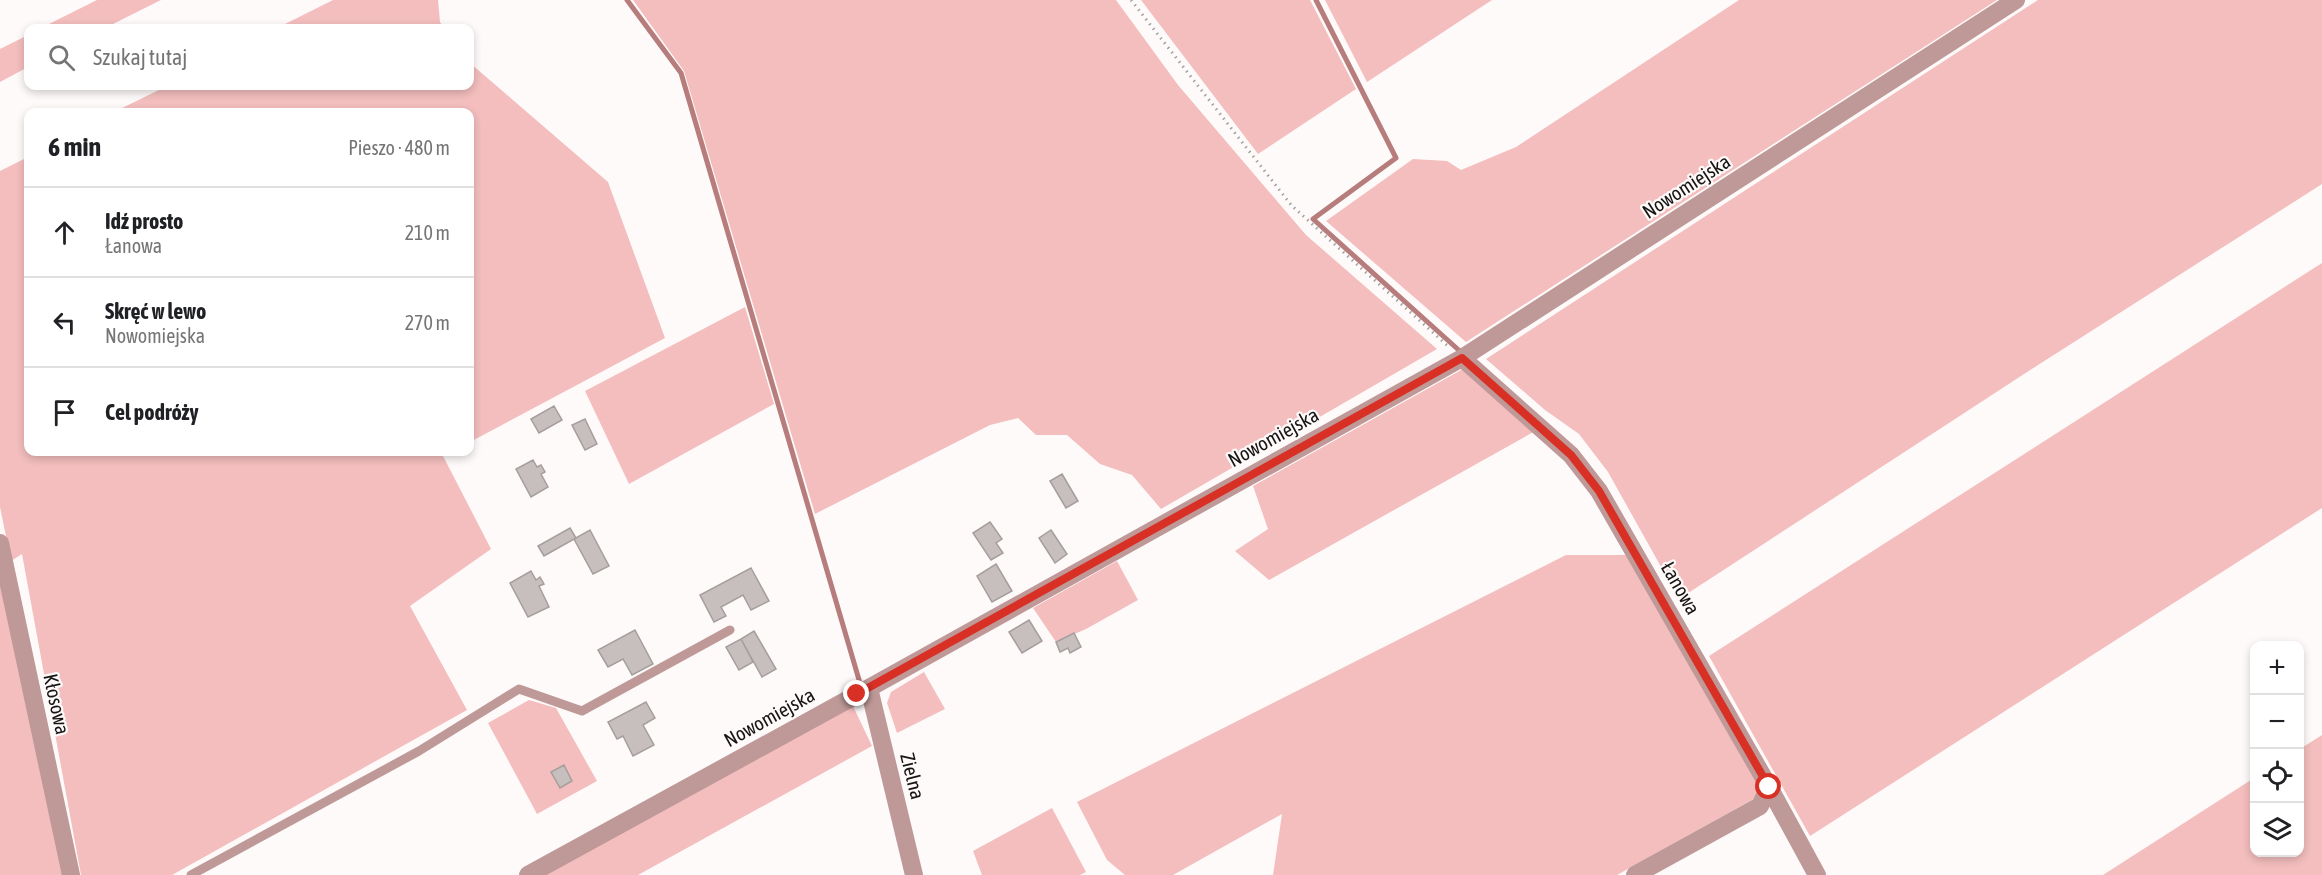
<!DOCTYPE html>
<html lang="pl">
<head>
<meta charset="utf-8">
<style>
  :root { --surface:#fff; --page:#f2f2f2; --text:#202124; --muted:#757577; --line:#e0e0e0 }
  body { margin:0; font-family:"Asap Condensed",sans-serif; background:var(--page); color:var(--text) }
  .controls { position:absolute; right:18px; bottom:18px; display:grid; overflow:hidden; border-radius:12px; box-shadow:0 3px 9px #0003 }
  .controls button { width:54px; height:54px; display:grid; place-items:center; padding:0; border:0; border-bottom:2px solid var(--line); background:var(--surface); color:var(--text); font:30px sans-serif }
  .stop { position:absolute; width:18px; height:18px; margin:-14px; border:4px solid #d93025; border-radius:50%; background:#fff }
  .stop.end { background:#d93025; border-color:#fff; box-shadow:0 2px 6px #0008 }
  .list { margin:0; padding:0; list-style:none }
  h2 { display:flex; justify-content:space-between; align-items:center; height:78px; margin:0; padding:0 24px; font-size:26px }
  h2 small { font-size:20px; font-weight:400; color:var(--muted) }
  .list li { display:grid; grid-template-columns:39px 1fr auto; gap:18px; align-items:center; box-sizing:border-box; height:90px; padding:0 24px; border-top:2px solid var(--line) }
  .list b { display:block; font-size:22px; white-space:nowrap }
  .list p { margin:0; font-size:20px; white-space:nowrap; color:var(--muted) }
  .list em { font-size:20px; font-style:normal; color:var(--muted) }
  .icon { flex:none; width:33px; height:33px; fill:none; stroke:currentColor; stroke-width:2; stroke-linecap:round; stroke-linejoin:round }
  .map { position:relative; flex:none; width:2322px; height:875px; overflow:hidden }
  .search { position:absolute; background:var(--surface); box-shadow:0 3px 9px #0003; left:24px; top:24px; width:450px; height:66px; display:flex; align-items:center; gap:15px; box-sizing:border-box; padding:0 21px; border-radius:12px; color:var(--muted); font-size:22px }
  .panel { position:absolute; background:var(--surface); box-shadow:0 3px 9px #0003; left:24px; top:108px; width:450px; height:348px; border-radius:12px }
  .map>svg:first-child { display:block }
  .green { fill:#f3bebd }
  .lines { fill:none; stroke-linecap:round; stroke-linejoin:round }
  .stream { stroke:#b77c7c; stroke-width:5 }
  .building { fill:#c7bebe; stroke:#a69d9d; stroke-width:1.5 }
  .path { stroke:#a4a1a1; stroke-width:3; stroke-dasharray:1.5 4.5; stroke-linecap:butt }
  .lane { stroke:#be9998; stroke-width:9 }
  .street { stroke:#be9998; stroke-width:18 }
  .route { stroke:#d93025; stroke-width:8 }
  .labels { text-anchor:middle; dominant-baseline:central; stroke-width:4.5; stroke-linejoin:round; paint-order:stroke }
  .street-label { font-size:20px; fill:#171414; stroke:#fefafa }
</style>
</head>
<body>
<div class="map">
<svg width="2322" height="875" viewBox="0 0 2322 875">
  <rect width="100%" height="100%" fill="#fefafa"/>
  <path class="green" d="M97,0H161L105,28H41Z
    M333,0H438L440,22L444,28H277Z
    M633,0H1116L1178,85L1306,235L1437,349L1161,509L1132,475L1100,464L1067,435H1036L1018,418L990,425L815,514L684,71Z
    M1141,0H1310L1356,89L1258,154Z
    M1325,0H1492L1367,82Z
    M1739,0H1997L1466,342L1326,221L1413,159L1447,161L1461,170L1516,147Z
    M2038,0H2322V184L2038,365L1679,599L1608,472L1579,434L1545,410L1486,359Z
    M28,35V67L0,82V49Z
    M470,63L608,182L665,338L470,442V112H114L167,86H470Z
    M28,157V452H451L443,456L491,549L410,606L467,710L172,875H81L22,554L11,561L0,507V171Z
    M2322,263V508L1810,836L1709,656Z
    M745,307L774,404L629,484L585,391Z
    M1463,369L1537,430L1269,580L1235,551L1268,529L1253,486Z
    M1566,555H1630L1763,786L1757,797L1617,875H1273L1282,814L1173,875H1125L1107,860L1077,802Z
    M1117,561L1138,600L1086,629L1056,642L1033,608Z
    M0,565L65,875H0Z
    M924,672L945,709L897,733L887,703L891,692Z
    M529,700L556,708L597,781L537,814L488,723Z
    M853,706L872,746L638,875H544Z
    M2322,735V875H2103L2254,778V852H2300V749Z
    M1052,808L1086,872L1080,875H982L973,851Z"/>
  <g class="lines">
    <path class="stream" d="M627,0L681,73L862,690
      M1316,0L1396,158L1313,219L1462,353"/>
  </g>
  <path class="building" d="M554,406L562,420L539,433L531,419Z
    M585,419L597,444L585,450L572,425Z
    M533,460L537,467L541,465L545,472L541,474L548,487L531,497L516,469Z
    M1062,474L1078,501L1066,508L1050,481Z
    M990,522L1002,539L996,543L1003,553L991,560L973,533Z
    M570,528L576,538L544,556L538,546Z
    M590,530L609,566L593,574L574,539Z
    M1051,530L1067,554L1055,563L1039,538Z
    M996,564L1012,591L992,602L977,576Z
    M751,568L769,601L751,610L743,595L721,607L726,616L714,622L700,595Z
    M531,571L536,580L540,577L544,584L539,586L549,607L528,617L510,583Z
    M1029,620L1042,641L1022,653L1009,632Z
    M635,630L653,664L632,675L623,659L608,667L598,650Z
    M754,631L776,669L762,677L741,639Z
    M1074,633L1081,647L1070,653L1068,648L1060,652L1056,642Z
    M741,639L753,662L739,670L726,647Z
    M646,702L655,718L643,725L654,745L633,756L623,736L617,739L608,722Z
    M564,765L572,781L560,788L551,772Z"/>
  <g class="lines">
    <path class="path" d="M1131,0L1292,206L1449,347"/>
    <path class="lane" d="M191,875L419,751L519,689L582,711L730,630"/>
    <path class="street" d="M1462,358L1571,455L1599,491L1769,787L1817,875
      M0,543L71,875
      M869,688L914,875
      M528,875L869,688L1462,358L2016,0
      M1635,875L1760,806L1769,787"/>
  </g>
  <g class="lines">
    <path class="route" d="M857,694L1462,358L1571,455L1599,491L1769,787"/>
  </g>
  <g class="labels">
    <g class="street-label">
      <text transform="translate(1686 186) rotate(-33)">Nowomiejska</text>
      <text transform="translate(1273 437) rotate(-29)">Nowomiejska</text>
      <text transform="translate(1681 588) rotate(60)">Łanowa</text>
      <text transform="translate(57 704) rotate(78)">Kłosowa</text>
      <text transform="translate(769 717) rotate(-29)">Nowomiejska</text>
      <text transform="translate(913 776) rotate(76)">Zielna</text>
    </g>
  </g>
</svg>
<div class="controls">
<button>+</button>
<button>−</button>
<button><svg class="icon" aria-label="locate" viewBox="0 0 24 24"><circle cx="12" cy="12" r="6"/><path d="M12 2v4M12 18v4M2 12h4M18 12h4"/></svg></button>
<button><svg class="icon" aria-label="layers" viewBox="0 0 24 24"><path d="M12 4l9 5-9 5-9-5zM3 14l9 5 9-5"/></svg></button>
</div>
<div class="stop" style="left:1769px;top:787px"></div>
<div class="stop end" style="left:857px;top:694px"></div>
<div class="search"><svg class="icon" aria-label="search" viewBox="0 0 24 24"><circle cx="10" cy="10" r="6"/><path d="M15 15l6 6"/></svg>Szukaj tutaj</div>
<section class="panel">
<h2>6 min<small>Pieszo · 480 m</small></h2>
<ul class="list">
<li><svg class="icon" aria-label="ahead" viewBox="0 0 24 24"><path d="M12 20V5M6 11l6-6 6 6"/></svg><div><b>Idź prosto</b><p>Łanowa</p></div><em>210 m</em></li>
<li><svg class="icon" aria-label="left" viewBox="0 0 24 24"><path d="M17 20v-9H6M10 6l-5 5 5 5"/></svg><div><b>Skręć w lewo</b><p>Nowomiejska</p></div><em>270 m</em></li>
<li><svg class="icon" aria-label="arrive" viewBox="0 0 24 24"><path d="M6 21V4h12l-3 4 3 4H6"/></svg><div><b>Cel podróży</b></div></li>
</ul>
</section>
</div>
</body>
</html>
